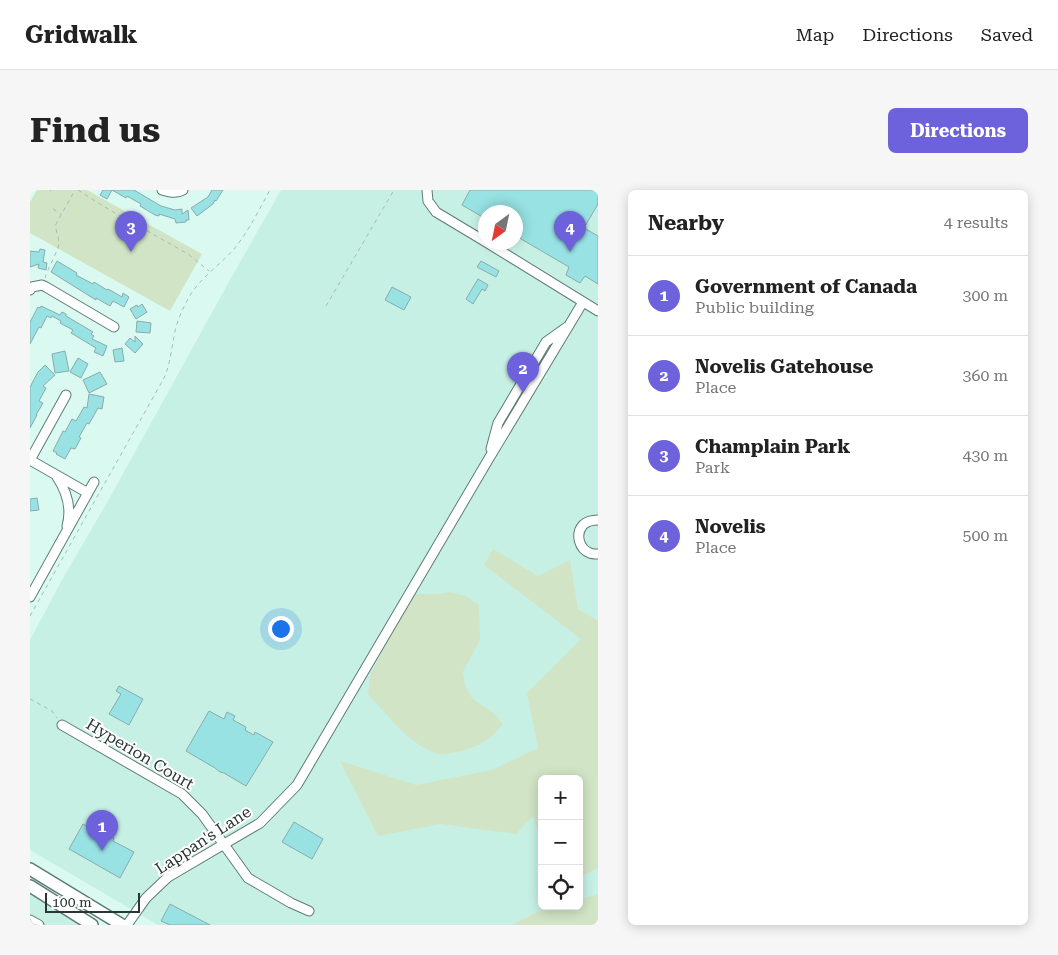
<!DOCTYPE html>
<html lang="en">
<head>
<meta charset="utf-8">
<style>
  :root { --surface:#fff; --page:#f6f6f6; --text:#222; --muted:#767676; --line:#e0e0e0; --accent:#6d62dc }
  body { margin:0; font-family:"Roboto Serif",serif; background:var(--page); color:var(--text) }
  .controls { position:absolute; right:15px; bottom:15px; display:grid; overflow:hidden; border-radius:8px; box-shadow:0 2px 12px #0003 }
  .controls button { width:45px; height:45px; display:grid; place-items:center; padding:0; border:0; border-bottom:1px solid var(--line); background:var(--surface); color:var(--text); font:25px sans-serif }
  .compass { position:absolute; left:448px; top:15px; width:45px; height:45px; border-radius:50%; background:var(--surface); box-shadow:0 2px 12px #0003; rotate:213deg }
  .scale { position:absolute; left:15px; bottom:12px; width:95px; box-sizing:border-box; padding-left:5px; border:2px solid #2a3633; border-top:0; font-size:14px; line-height:18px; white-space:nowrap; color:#2a3633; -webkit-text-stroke:4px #fff; paint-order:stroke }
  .you { position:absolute; left:250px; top:438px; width:18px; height:18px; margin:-12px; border:4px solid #fff; border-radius:50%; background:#1a73e8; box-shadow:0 0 0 8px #1a73e833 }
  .badge { display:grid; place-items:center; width:32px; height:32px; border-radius:50%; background:var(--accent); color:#fff; font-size:16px; font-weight:700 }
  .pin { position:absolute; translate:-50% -41px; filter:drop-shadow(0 1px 2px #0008) }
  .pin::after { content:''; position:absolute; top:26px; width:18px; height:15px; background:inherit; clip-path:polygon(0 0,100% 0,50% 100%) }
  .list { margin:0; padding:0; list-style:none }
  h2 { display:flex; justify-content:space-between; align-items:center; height:65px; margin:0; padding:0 20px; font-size:21px }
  h2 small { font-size:16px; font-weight:400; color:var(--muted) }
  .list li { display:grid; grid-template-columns:32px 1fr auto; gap:15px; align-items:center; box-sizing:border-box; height:80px; padding:0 20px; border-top:1px solid var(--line) }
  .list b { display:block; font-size:19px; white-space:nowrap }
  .list p { margin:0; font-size:16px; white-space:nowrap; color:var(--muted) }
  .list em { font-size:16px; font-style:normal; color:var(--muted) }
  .icon { flex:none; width:28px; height:28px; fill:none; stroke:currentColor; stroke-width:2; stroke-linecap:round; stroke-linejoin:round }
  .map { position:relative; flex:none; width:568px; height:735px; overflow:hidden; border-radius:8px }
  header { display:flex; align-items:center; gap:30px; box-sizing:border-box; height:70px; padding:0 25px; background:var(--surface); border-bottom:1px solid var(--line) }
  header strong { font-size:24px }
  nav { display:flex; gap:28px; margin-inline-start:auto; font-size:18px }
  .intro { display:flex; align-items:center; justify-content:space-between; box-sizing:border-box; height:120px; padding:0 30px }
  h1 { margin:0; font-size:35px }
  .button { padding:12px 22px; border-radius:8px; background:var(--accent); color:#fff; font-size:18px; font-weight:700 }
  main { display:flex; gap:30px; padding:0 30px }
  aside { flex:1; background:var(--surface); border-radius:8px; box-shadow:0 2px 12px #0003 }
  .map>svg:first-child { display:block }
  .built { fill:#c7f0e4; fill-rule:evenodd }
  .green { fill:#d1e4c5 }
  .building { fill:#98e2e3; stroke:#8aabac }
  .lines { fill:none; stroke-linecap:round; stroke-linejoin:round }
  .minor-casing { stroke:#5f7c74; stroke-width:11 }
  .major-casing { stroke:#5f7c74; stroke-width:14 }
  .path { stroke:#a3bdb6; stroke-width:1; stroke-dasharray:4 4; stroke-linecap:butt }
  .minor { stroke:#fff; stroke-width:9 }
  .major { stroke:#fff; stroke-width:11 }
  .labels { text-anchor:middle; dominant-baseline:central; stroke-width:4; stroke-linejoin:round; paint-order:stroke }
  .street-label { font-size:16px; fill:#2a3633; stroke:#fff }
</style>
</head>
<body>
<header>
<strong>Gridwalk</strong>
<nav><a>Map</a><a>Directions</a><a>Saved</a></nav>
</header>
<div class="intro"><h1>Find us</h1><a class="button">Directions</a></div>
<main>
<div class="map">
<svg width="568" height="735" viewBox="0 0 568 735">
  <rect width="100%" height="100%" fill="#dafaf1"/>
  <path class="built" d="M251,0H568V735H128L0,660V450L33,388L79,309L201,88ZM456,22H486V52H456ZM512,589H549V716H512Z
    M0,704L49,735H0Z"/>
  <path class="green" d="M7,0H57L172,64L140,121L0,43V12Z
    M463,359L508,386L540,370L548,419L568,431V678L549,688V589H512V652L503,626L486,644L411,634L348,646L310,571L386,595L462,580L508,558L497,503L551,449L454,375Z
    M419,402L436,406L449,415L450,450L433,482L435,496L442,508L466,525L473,535C466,541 460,549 452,553C444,558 416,566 408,564C382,557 356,524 338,504L340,485L382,404H411Z
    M568,705V735H482L509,721L523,716H549V709Z"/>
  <path class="building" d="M73,0H104L131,16L145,20L152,19V24L158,20L159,30H156V32L146,33L145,29L129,24V26L125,25L110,16L111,14L97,6L96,8L82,0L77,9L70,5Z
    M182,0H193L186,11L185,10L183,14L167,26L161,18L178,7Z
    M440,0H568V14L554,38L568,46V94L555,86L550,93L536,85L539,77L486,46V22H456V29L432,15Z
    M10,59L15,60L13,72L17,73L16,80L8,78L9,74L0,77V61L9,62Z
    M27,71L47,83L46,85L63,94L64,92L77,100L78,99L92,107L93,103L99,107L94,117L83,111L80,116L66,108V110L21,82Z
    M451,71L469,81L466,87L447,77Z
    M448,89L458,95L455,101L452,99L443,114L436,109Z
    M362,97L381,107L374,120L355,110Z
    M112,114L117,122L106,129L100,119L107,115L108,117Z
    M11,116L30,125L32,122L36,124V126L63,142L61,144L64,146L62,149L77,156L73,166L64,162L66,158L41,143L43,140L30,133L31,131L22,126L21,128L17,126L11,138L9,137L0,154V132L8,117L10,118Z
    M107,131L121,133L120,143L106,142Z
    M105,146L113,154L105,163L95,154L100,148L105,152Z
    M92,158L94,171L85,172L83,160Z
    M35,161L39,181L25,183L22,164Z
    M48,168L58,174L51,188L40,182Z
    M15,175L25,185L13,196L16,198L9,211L13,213L6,225H7L0,238V197L8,182Z
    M70,182L77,194L59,203L53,190Z
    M59,204L74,207L72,219L68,218L59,234L57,233L49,247L51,248L45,259L41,258L35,269L26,264L27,263L23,261L33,241L35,242L42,229L46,231L54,217L57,218Z
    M7,308L9,320L0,321V309Z
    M89,496L113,509L99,535L79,524L91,504L86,501Z
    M179,521L194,529L197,522L205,526L203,530L216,537L215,540L224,545L225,542L243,552L216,596L194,583L190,582L185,578L156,561Z
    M264,632L293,649L282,669L252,652Z
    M53,634L73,645L74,643L84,648L83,651L104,662L90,688L39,659Z
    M140,714L180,735H140L131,731Z"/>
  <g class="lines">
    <defs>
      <path id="minor" d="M132,0C139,2 146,4 153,0
        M397,0L398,11L406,22L456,52
        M456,52L568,121
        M0,100L2,97L12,95L16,97L84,137
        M461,259L468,233L516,152L537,137
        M0,270L36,205
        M0,270L58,303
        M27,287C37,302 42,318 37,336
        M568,330C563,330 557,331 553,335C545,344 549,359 560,363C562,364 565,364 568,364
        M0,407L64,292
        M32,535L152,604L172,624L218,688L261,713L279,721
        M0,730L9,735
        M97,735L116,708L138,687L230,633L267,595L458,270L553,112"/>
      <path id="major" d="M0,679L92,735
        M0,696L62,735"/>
    </defs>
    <use href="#minor" class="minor-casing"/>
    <use href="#major" class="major-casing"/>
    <path class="path" d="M48,0L73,16L158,64L179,81
      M20,1L21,0
      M23,19L31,24
      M15,88C18,78 27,63 29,54C29,47 25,41 26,34L45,0
      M296,116L364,0
      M0,426L134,188C140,175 141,161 144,147C146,133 152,120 159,107C170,88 189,76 204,59C218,42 229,20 240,0
      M0,509L22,521L27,528"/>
    <use href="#minor" class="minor"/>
    <use href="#major" class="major"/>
  </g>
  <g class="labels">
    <g class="street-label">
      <text transform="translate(110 564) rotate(31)">Hyperion Court</text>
      <text transform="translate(173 650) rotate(-33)">Lappan's Lane</text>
    </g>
  </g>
</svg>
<div class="controls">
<button>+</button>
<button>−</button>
<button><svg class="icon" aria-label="locate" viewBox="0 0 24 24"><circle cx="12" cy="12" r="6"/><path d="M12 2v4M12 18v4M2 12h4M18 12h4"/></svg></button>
</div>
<svg class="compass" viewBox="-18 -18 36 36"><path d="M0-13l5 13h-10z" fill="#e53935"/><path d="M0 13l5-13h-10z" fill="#767676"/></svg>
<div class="scale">100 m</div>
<div class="you"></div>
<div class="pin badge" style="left:72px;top:661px">1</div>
<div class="pin badge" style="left:493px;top:203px">2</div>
<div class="pin badge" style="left:101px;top:62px">3</div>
<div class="pin badge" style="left:540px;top:62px">4</div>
</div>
<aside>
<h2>Nearby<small>4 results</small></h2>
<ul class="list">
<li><span class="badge">1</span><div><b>Government of Canada</b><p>Public building</p></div><em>300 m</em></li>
<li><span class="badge">2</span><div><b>Novelis Gatehouse</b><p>Place</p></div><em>360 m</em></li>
<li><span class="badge">3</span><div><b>Champlain Park</b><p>Park</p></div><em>430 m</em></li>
<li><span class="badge">4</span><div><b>Novelis</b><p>Place</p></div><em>500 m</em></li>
</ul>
</aside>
</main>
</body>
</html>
